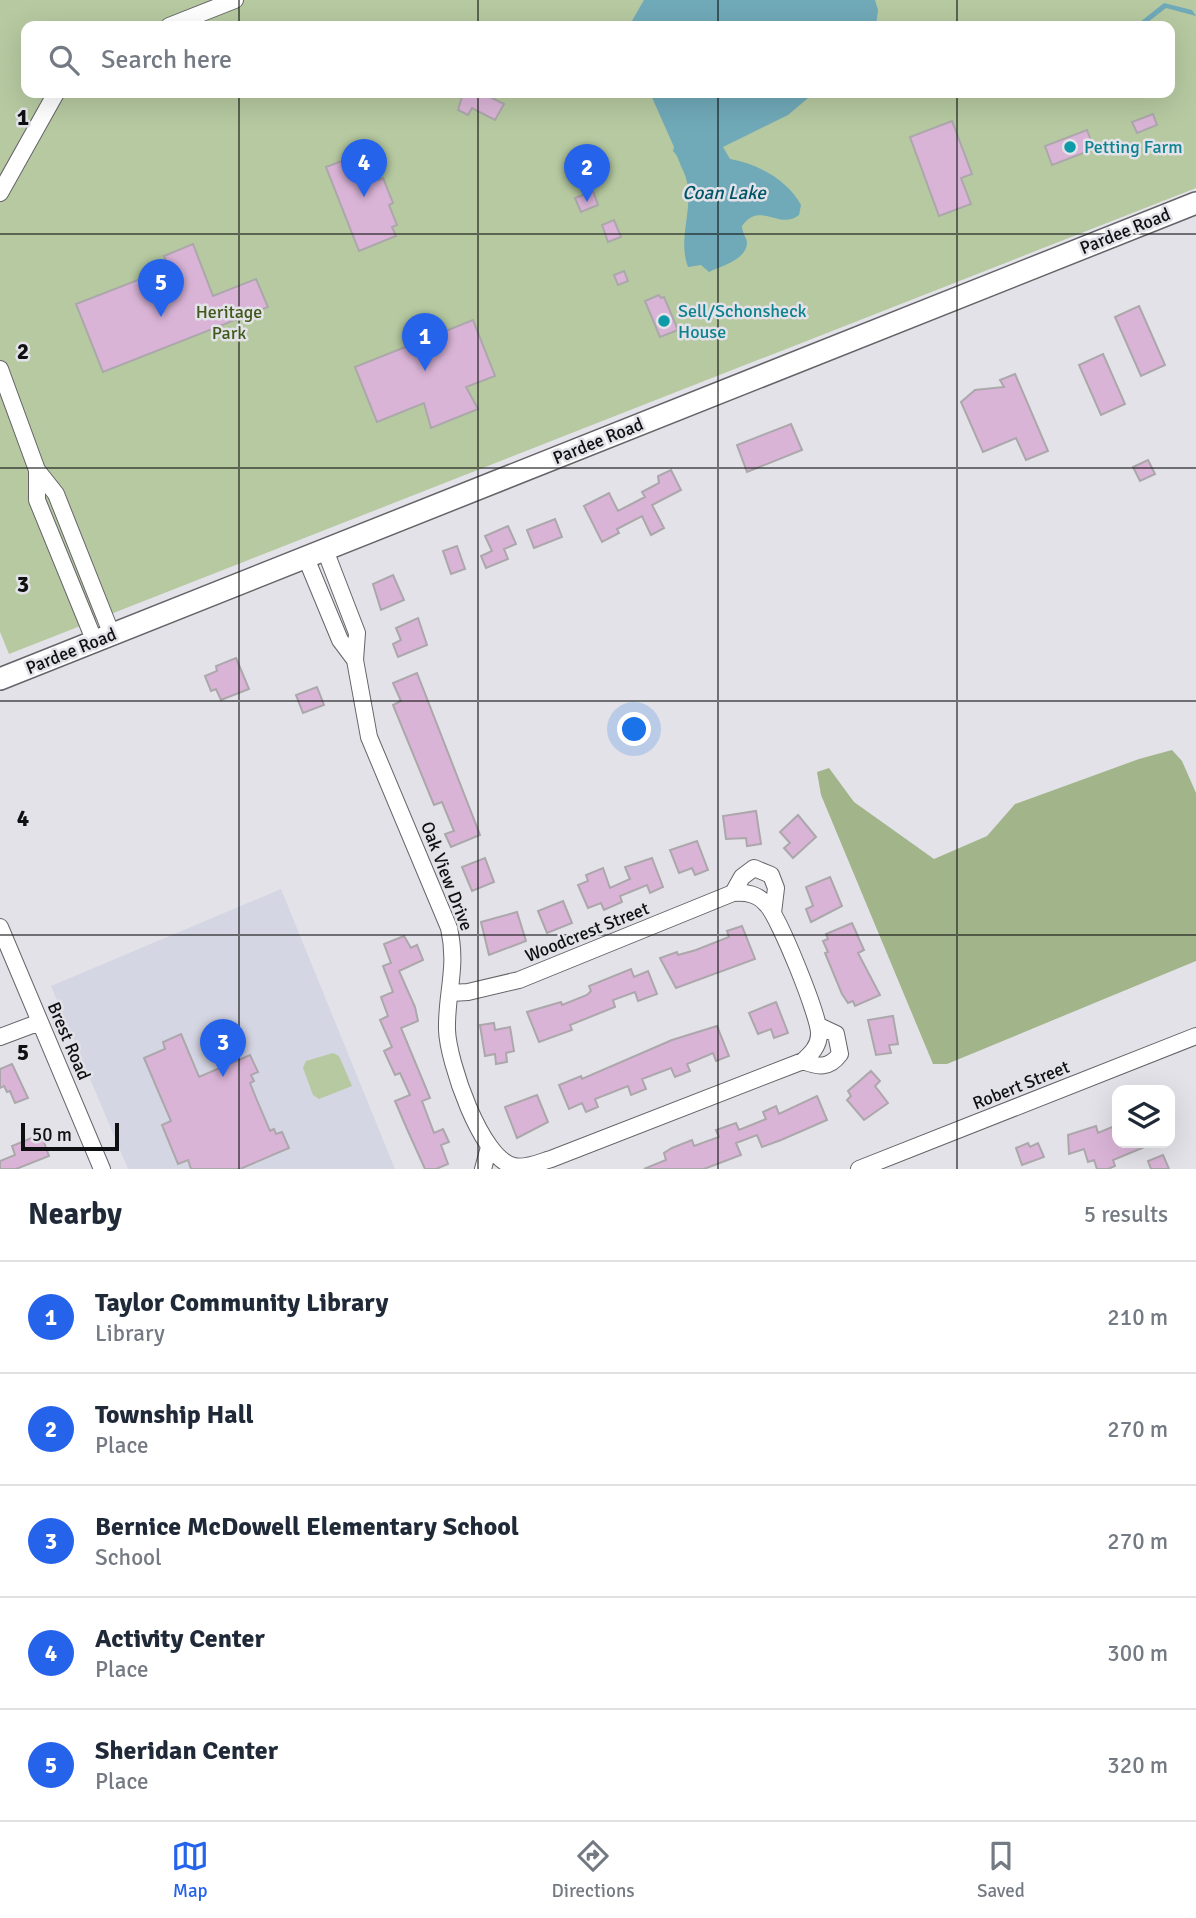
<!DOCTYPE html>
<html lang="en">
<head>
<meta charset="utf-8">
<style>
  :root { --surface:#fff; --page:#f6f6f7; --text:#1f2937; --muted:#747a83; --line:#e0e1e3; --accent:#2563eb }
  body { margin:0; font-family:Signika,sans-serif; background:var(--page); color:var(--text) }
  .controls { position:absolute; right:21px; bottom:21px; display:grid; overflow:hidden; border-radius:14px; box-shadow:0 7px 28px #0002 }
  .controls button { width:63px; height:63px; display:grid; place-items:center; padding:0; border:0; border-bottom:2px solid var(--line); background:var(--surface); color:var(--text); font:35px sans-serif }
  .scale { position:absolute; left:21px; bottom:18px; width:98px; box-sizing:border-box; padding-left:7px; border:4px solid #0f1011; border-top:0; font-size:19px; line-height:24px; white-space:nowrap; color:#0f1011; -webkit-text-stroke:5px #e2e2e8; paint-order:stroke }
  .you { position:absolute; left:635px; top:730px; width:24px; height:24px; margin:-18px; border:5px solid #fff; border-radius:50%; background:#1a73e8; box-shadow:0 0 0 10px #1a73e833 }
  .badge { display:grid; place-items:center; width:46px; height:46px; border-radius:50%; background:var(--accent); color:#fff; font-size:23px; font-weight:700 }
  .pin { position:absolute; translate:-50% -58px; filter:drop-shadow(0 2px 4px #0008) }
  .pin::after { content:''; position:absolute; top:37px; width:24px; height:21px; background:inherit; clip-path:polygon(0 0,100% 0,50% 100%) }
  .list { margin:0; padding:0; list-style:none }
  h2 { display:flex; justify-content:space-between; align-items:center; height:91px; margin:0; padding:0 28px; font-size:30px }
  h2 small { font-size:23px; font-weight:400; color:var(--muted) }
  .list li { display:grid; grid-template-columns:46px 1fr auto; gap:21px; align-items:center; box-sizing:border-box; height:112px; padding:0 28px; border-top:2px solid var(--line) }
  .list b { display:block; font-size:26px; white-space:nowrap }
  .list p { margin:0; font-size:23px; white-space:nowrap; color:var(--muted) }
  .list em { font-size:23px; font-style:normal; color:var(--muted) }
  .icon { flex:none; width:38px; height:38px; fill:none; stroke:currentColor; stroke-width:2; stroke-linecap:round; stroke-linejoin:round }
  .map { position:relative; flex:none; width:1196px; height:1169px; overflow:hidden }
  .search { position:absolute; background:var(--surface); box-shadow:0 7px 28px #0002; left:21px; right:21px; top:21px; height:77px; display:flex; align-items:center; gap:18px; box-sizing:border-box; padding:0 24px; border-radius:14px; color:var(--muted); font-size:26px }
  .sheet { height:651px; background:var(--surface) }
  nav { display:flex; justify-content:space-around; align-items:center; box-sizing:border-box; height:98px; border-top:2px solid var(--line); background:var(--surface); font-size:19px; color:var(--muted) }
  nav a { display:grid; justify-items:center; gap:4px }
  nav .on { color:var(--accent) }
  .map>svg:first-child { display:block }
  .built { fill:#d5d6e3 }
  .green { fill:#b6c9a0; fill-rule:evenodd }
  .forest { fill:#a2b58a }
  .water { fill:#70a9b8 }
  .building { fill:#dab4d7; stroke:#aca7ab; stroke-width:2 }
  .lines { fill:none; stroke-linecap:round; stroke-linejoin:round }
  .minor-casing { stroke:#646469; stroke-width:18 }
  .major-casing { stroke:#646469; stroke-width:24 }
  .minor { stroke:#fff; stroke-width:16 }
  .major { stroke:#fff; stroke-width:21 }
  .grid { fill:none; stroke:#0f1011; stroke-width:2; stroke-opacity:0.55 }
  .culture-dot { fill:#0f9aa8; stroke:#e2e2e8; stroke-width:2.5 }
  .labels { text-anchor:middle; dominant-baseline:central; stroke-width:5; stroke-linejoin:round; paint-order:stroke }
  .culture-label { font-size:18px; fill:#0d838f; stroke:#e2e2e8; text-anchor:start }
  .street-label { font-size:18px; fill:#0f1011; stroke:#e2e2e8 }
  .park-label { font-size:18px; fill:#41591a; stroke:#e2e2e8 }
  .water-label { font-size:19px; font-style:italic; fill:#005667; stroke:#e2e2e8 }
  .grid-label { font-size:23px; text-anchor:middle; font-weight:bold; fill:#0f1011; stroke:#e2e2e8; stroke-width:5; stroke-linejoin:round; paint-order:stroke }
</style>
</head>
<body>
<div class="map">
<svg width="1196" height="1169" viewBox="0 0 1196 1169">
  <rect width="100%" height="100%" fill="#e2e2e8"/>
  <path class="built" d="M281,889L395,1169H128L51,986Z"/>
  <path class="green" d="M0,0H1196V188L9,654L0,632ZM26,26H1170V93H26Z
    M333,1053L339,1056L352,1086L319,1099L313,1095L303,1068L306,1061Z"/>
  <path class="forest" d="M1172,750L1182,761L1196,793V961L947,1064H933L821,795L817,772L829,768L854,802L934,859L987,836L1015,804L1139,759Z"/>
  <path class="water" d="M644,0H875L878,10L876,26H629Z
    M1164,3L1192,10L1196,16L1166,8L1143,26H1135Z
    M650,93H814L788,115L723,147L730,159C756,163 788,180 801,205L799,215C779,231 760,200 742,226C742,232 746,237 747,242C747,260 721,266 709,272L701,265L688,267C676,235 698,202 683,170C679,163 679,157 673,151L674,147Z"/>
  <path class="building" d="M463,93H482L504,104L495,120L472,108L468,115L458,110Z
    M1153,114L1157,125L1137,133L1132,122Z
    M952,121L972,174L961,178L971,204L939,216L910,137Z
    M1087,130L1094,149L1052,165L1045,146Z
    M363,153L368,166L373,164L379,180L383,178L393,203L389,205L397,225L392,227L396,236L359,251L326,167Z
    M593,191L598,205L581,212L575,198Z
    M614,220L621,237L608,242L602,225Z
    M193,244L213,296L256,279L268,307L103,372L76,304L169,268L164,256Z
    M624,271L628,281L618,285L614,275Z
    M659,295L661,298L664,297L678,330L660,337L645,301Z
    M1139,306L1165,365L1141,376L1115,317Z
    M473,320L495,376L466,387L478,409L431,428L424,403L377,422L355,367Z
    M1103,354L1125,404L1101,415L1079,365Z
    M1015,374L1048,451L1026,460L1016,438L983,452L961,402L975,390L1004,387L1000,380Z
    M791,424L802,450L747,472L737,445Z
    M1148,460L1155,474L1140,481L1133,467Z
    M671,470L681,490L652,505L664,528L651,535L642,516L617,529L619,533L602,542L584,506L609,493L618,511L645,497L642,492L659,483L658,476Z
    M555,519L562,537L534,548L527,530Z
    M508,526L516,544L504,549L508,559L486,568L481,556L492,551L485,536Z
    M457,546L465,569L451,574L443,551Z
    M393,575L404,600L381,610L373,584Z
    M418,618L427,645L398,657L393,644L401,640L396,628Z
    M236,658L249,689L221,700L216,689L211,691L205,676L217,671L216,666Z
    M417,673L480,835L451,847L445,834L454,831L442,802L434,805L393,705L401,701L393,683Z
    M317,687L324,705L303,713L296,695Z
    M756,811L761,844L747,846L746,838L726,839L723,816Z
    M798,815L816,837L793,858L784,848L790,843L780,832Z
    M697,841L708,870L695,875L692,868L679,873L670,850Z
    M485,858L494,882L472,891L462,867Z
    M652,858L663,887L650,893L647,885L620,896L622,902L604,910L601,903L588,908L578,885L588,881L586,875L603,868L610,888L630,879L625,867Z
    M830,877L842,906L811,922L806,909L813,906L806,887Z
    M563,901L572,923L547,933L538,911Z
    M517,912L526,941L489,955L481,922Z
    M852,923L864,950L858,953L880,995L855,1006L853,1001L848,1003L842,994L825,953L828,952L823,941L828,939L826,934Z
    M742,926L755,959L676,988L660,958L677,952L678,955L696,950L729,937L727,931Z
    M404,936L411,948L417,945L423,960L399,971L415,1007L418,1021L401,1028L430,1098L422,1101L434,1133L443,1129L449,1142L441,1145L448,1164L436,1169H425L407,1129L395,1101L410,1095L400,1073L395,1075L384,1051L392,1047L380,1020L388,1016L381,997L393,992L383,966L391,963L384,944Z
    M631,969L634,977L648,971L657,994L638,1001L635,992L613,1000L615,1007L570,1025L572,1030L539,1042L527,1012L561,1002L562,1005L587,995L591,991L589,986Z
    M776,1002L788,1033L774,1038L771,1029L758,1034L749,1013Z
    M893,1016L898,1044L889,1045L891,1053L876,1055L868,1020Z
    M494,1023L495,1030L510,1027L514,1051L506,1053L507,1062L496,1064L495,1054L485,1056L480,1025Z
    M717,1026L729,1056L716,1061L713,1053L687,1064L690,1071L675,1077L671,1068L642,1079L646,1089L631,1095L628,1086L595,1099L598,1107L586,1112L582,1103L569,1109L559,1085L581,1076L582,1079L672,1040Z
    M181,1034L199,1077L250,1055L258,1072L251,1075L254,1081L250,1083L256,1098L270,1131L274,1129L276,1134L282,1132L289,1148L240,1169H191L188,1160L178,1164L162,1125L171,1121L144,1058L165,1049L163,1042Z
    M12,1064L28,1098L15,1103L10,1091L7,1092L4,1086L0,1088V1069Z
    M871,1071L880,1081L875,1086L888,1103L864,1120L847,1100L851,1096L848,1091Z
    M537,1095L548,1122L517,1138L505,1107Z
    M817,1096L827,1120L781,1140L762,1147L757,1135L736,1143L741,1155L704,1169H644L666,1160L664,1153L672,1148L692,1140L694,1146L719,1137L716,1130L736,1123L739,1130L766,1119L763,1112L776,1106L779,1114Z
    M1117,1125V1143H1154L1113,1160L1115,1166L1108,1169H1097L1094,1160L1088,1162L1084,1149L1069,1154L1068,1135L1096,1126L1098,1133Z
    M41,1134L49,1156L16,1169H0V1161L15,1155L12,1146Z
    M1028,1143L1030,1147L1038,1143L1044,1157L1022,1165L1016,1148Z
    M1163,1155L1169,1169H1151L1148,1161Z"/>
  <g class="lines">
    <defs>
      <path id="minor" d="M169,26L235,0
        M0,193L56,93
        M0,369L37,470L56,494L112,635
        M37,470V500L95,642
        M306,558L340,640L355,660L357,633L325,550
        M355,660L369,737L449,928C458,968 446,993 447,1030C448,1061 481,1160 514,1166C526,1169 540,1162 551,1159L803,1061C811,1054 819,1046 819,1034C820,1018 779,917 767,905C758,894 747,892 733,893L519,980L468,992L451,993
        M733,893L742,877L754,868L771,875L776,888L773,913
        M0,927L102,1169
        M0,1037L40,1022
        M803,1061C818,1067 829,1069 840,1054L836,1034L819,1026
        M483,1169L489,1147
        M859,1169L1196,1036"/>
      <path id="major" d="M0,679L1196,203"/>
    </defs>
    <use href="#minor" class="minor-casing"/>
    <use href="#major" class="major-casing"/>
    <use href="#minor" class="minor"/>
    <use href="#major" class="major"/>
  </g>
  <path class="grid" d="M239,0V26M478,0V26M718,0V26M957,0V26M239,93V1169M478,93V1169M718,93V1169M957,93V1169M0,234H1196M0,468H1196M0,701H1196M0,935H1196"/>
  <g class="culture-dot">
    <circle cx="1070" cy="147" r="7"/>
    <circle cx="664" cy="321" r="7"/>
  </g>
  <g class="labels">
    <g class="culture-label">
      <text x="1084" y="147">Petting Farm</text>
      <text x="678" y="311">Sell/Schonsheck<tspan x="678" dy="21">House</tspan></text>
    </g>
    <g class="street-label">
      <text transform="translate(1125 231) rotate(-22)">Pardee Road</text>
      <text transform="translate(598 441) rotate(-22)">Pardee Road</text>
      <text transform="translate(71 651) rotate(-22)">Pardee Road</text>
      <text transform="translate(447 876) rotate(69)">Oak View Drive</text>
      <text transform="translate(587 932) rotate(-22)">Woodcrest Street</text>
      <text transform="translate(69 1041) rotate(67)">Brest Road</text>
      <text transform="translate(1021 1085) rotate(-22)">Robert Street</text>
    </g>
    <g class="park-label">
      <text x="229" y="312">Heritage<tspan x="229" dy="21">Park</tspan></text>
    </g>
    <g class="water-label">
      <text x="724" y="193">Coan Lake</text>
    </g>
  </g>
  <g class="grid-label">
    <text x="23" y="125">1</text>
    <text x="23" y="359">2</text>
    <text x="23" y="592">3</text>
    <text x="23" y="826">4</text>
    <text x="23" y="1060">5</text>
  </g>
</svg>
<div class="controls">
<button><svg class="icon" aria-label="layers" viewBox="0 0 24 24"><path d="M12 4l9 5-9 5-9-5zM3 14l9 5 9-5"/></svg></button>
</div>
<div class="scale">50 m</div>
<div class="you"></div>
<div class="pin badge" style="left:425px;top:371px">1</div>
<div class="pin badge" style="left:587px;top:202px">2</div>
<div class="pin badge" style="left:223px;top:1077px">3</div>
<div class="pin badge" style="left:364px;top:197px">4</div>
<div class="pin badge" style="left:161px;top:317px">5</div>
<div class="search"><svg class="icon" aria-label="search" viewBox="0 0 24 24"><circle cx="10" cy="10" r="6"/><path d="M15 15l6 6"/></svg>Search here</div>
</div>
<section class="sheet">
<h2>Nearby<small>5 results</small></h2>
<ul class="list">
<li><span class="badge">1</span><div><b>Taylor Community Library</b><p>Library</p></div><em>210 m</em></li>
<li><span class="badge">2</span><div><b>Township Hall</b><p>Place</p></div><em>270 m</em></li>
<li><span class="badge">3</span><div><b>Bernice McDowell Elementary School</b><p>School</p></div><em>270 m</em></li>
<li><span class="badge">4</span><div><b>Activity Center</b><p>Place</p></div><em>300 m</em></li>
<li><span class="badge">5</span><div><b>Sheridan Center</b><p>Place</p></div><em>320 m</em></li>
</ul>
</section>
<nav>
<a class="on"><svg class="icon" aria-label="map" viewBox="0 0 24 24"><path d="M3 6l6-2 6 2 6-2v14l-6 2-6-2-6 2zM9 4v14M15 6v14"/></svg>Map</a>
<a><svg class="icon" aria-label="directions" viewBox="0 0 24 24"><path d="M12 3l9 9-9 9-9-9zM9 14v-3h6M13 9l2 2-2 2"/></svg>Directions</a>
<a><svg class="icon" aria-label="saved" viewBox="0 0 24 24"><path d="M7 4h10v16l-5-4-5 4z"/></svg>Saved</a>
</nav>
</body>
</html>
